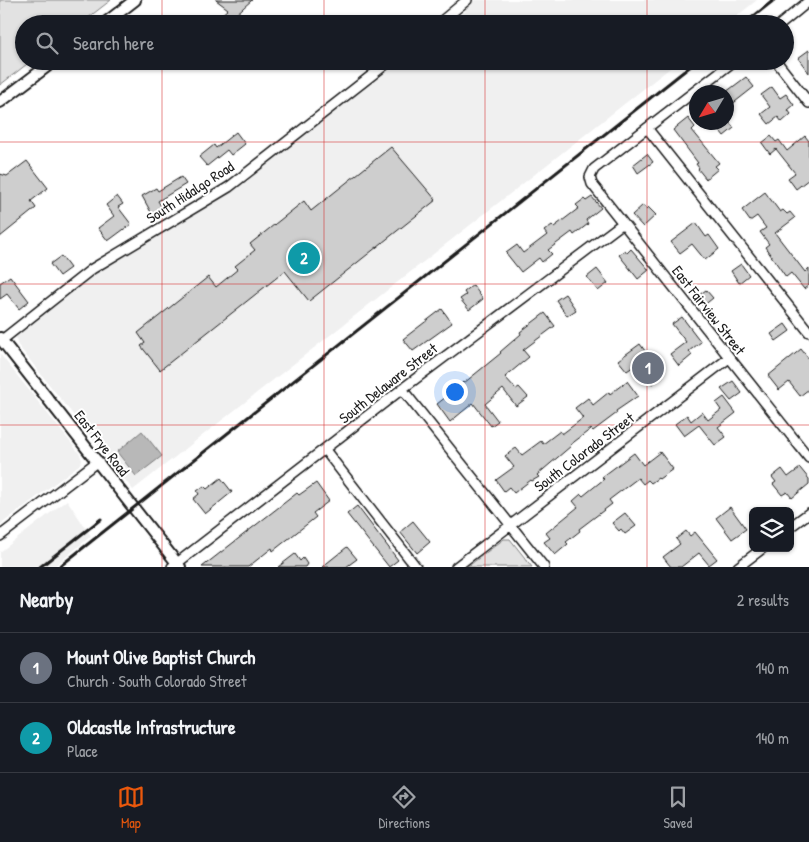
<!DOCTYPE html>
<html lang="en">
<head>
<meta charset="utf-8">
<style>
  :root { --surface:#171b24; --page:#242831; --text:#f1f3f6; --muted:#9ea1a6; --line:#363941; --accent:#ea580c }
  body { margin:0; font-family:"Patrick Hand",sans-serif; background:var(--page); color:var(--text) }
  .controls { position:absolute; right:15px; bottom:15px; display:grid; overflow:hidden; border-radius:8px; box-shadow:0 1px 4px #0004 }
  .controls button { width:45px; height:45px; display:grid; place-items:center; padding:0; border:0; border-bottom:1px solid var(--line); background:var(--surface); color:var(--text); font:25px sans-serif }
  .compass { position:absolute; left:689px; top:85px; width:45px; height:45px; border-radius:50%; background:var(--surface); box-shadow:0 1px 4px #0004; rotate:232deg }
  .you { position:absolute; left:454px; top:391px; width:18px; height:18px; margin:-12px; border:4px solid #fff; border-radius:50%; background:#1a73e8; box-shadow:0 0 0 8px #1a73e833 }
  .badge { display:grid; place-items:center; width:32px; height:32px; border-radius:50%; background:var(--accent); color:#fff; font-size:16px; font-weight:700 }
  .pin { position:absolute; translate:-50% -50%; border:2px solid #fff; box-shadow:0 1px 5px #0006 }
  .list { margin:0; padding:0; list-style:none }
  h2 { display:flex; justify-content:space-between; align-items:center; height:65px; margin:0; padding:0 20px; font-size:21px }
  h2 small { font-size:16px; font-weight:400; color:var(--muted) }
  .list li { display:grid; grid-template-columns:32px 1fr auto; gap:15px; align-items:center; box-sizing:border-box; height:70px; padding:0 20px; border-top:1px solid var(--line) }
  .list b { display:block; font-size:19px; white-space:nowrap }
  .list p { margin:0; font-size:16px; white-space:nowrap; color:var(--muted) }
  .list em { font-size:16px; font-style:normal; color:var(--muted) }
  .icon { flex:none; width:28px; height:28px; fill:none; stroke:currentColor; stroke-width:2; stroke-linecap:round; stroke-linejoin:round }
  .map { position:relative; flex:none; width:809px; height:567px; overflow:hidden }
  .search { position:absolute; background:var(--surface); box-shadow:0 1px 4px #0004; left:15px; right:15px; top:15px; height:55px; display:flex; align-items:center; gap:12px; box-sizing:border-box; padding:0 18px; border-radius:28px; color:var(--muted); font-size:19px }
  .sheet { height:205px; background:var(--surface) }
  nav { display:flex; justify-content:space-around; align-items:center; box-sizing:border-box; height:70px; border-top:1px solid var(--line); background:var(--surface); font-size:14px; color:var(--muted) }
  nav a { display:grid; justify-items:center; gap:2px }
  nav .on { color:var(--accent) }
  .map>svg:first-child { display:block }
  .built { fill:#f0f0f0 }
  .green { fill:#e2e2e2; stroke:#7f7f7f }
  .water { fill:#b8b8b8; stroke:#7a7a7a }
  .building { fill:#cecece; stroke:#1c1c1c }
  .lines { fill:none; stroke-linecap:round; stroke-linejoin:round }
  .minor-casing { stroke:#1c1c1c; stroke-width:12 }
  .tertiary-casing { stroke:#1c1c1c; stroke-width:14 }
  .minor { stroke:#fff; stroke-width:9 }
  .tertiary { stroke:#fff; stroke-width:10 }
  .rail { stroke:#1c1c1c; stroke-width:3 }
  .grid { fill:none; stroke:#d62828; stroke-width:1; stroke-opacity:0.55 }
  .labels { text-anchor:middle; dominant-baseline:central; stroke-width:4; stroke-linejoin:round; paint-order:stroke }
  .street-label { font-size:15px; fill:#1c1c1c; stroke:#fff }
</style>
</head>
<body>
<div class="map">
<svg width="809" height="567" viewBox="0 0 809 567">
  <rect width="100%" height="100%" fill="#fff"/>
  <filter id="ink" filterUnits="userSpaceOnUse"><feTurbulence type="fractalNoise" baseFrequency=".02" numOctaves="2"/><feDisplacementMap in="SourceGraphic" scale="10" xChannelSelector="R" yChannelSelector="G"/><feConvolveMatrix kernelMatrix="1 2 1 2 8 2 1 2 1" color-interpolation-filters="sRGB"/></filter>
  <g filter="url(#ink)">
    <path class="built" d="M457,0H757L727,24H450L466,11Z
      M401,61H679L133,490L17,344L16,337L98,271L235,188Z
      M0,354L80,454L82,460L79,465L0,525Z
      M67,500L91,536L54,567H0V552Z"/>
    <path class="green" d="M0,0H111L80,24H24V61H31L0,85Z
      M504,539H510L532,567H467Z"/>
    <path class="water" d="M142,431L162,456L136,476L117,452Z"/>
    <path class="building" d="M216,0H252L225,24H211L228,9Z
      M809,50V73L798,58Z
      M746,77L754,87L726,109V92Z
      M772,87L780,98L786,94L794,105L788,110L791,114L782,122L778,117L769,124L761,114L770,107L761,95Z
      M688,118L695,127L692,130L719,163L715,166L718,169L706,179L698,169L699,168L696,164L698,163L673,130Z
      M713,122H729L734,128L724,136Z
      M236,132L245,144L231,155L227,150L207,166L199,157L214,145L216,148Z
      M771,136L776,142L779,140L787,151L805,136L809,141V179L796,189L788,178L795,173L776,149L770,154L762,143Z
      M391,147L436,200L309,301L285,271L160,370L141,346L145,343L138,333L208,277L216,287L238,269L235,266L255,250L250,244L304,201L311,211Z
      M647,154L653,162L638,173L633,165Z
      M27,161L48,188L31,201L36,208L0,237V174L7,176Z
      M181,177L186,184L158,201L164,211L153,216L142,196L156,188L158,191Z
      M765,192L780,212L783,210L787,214L790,212L795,218L775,233L805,272L809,268V285L804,289L791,273L786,277L765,247L769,244L760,232L766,228L757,216L750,221L742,210Z
      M117,196L123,204L118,207L131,224L108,241L98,228L114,216L106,205Z
      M592,197L601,208L586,220L588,224L574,235L572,232L548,250L552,254L542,262L539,258L521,272L506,253L517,245L523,253L547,235L544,231L552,225L554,227L579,208L576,205L584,199L586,201Z
      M643,205L646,209L648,207L656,215L643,227L632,215Z
      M696,223L706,237L709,235L719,249L705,260L692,244L680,253L671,242Z
      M631,249L649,270L638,279L619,255L625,250L627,253Z
      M61,256L70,268L59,276L50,264Z
      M741,264L749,275L739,283L731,271Z
      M597,269L608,283L598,291L587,277Z
      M10,276L29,301L19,309L7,294L0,299V283Z
      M473,285L483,299L469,310L460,299L466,295L464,292Z
      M706,290L713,298L703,306L696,297Z
      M565,294L576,310L567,316L556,300Z
      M442,309L452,323L413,351L403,339Z
      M545,313L555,326L523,350L529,357L505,377L516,389L519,387L528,397L516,406L503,389L485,404L498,421L491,426L473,403L450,422L437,404L451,393L448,389L454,383L457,387L463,382L464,383L501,353L500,352L521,334L520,332Z
      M682,317L701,342L689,351L692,355L679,366L670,354L686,342L672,324Z
      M785,324L790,331L776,341L771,334Z
      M640,344L663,376L652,384L637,364L627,371L618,360Z
      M801,349L809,359V389L800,396L789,382L779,390L768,376Z
      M627,381L638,396L616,411L617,413L593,431L591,429L570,445L571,446L537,475L539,477L532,481L531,480L514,493L509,487L504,491L496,480L514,467L505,456L516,448L522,455L541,441L543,444L560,431L562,434L583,418L575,408L588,398L593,405L609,392L610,394Z
      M733,381L742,393L731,401L721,389Z
      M724,397L736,413L718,427L726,437L715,445L699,425L684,436L675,424L687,415L691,421L702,412L708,420L721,410L716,403Z
      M660,452L673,469L659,479L658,478L651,483L648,480L643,484L638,478L609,500L612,504L579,529L580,531L566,542L568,544L555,555L544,542L550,538L546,533L578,507L573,501L581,494L583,496L604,479L602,477L634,453L643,465Z
      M800,468L809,479V484L792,498L787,492L782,495L773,484L776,482L772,477L782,469L788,477Z
      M221,478L232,492L205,514L193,499L199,494L197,491L204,486L207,489Z
      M316,483L329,501L313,513L316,517L273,551L272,548L248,567H202L297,493L299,495Z
      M357,506L398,560L389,567L347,514Z
      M730,507L746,529L732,539L716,518Z
      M625,513L636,526L625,534L621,529L619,531L612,523Z
      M413,521L430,542L417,553L400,532Z
      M686,531L690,536L695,532L717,559L709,565L699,553L681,567H671L663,557L680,544L676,539Z
      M347,547L357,559L346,567H322Z
      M295,554L300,561L303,558L307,564L305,567H278Z"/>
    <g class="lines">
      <defs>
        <path id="minor" d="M438,24L467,0
          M781,24L809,1
          M734,61L594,169L590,177L592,184L809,458
          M776,61L809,103
          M647,128L809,332
          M2,340L92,269L229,187L390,61
          M402,389L544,567
          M325,450L416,567
          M790,527L809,513
          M0,536L98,461
          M172,567L402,389L623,223
          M456,567L729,358
          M738,567L763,548"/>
        <path id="tertiary" d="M104,24L135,0
          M0,102L54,61
          M0,338L180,567"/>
      </defs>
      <use href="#minor" class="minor-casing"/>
      <use href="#tertiary" class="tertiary-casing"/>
      <use href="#minor" class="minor"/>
      <use href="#tertiary" class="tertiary"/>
      <path class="rail" d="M744,24L774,0
        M40,567L101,519
        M59,567L697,61"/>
    </g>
  </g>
  <path class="grid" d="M162,0V24M324,0V24M485,0V24M647,0V24M162,61V567M324,61V567M485,61V567M647,61V567M0,142H809M0,284H809M0,425H809"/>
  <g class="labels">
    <g class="street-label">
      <text transform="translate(190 192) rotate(-33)">South Hidalgo Road</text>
      <text transform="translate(709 310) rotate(52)">East Fairview Street</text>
      <text transform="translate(388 383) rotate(-38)">South Delaware Street</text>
      <text transform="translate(102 443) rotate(52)">East Frye Road</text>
      <text transform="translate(584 452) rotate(-37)">South Colorado Street</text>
    </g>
  </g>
</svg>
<div class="controls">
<button><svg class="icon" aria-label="layers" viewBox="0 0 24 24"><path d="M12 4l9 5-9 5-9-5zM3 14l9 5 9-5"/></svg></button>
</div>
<svg class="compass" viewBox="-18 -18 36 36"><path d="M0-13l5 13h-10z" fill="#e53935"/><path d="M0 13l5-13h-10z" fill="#9ea1a6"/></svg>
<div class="you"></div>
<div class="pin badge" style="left:648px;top:368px;background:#6b7280">1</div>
<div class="pin badge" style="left:304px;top:258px;background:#0f9aa8">2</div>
<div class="search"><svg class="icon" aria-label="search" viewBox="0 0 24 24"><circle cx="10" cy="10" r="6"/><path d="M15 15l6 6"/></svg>Search here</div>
</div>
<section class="sheet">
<h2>Nearby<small>2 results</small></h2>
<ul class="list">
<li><span class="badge" style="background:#6b7280">1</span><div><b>Mount Olive Baptist Church</b><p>Church · South Colorado Street</p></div><em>140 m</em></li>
<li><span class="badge" style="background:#0f9aa8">2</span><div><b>Oldcastle Infrastructure</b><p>Place</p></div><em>140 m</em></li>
</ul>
</section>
<nav>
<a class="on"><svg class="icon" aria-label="map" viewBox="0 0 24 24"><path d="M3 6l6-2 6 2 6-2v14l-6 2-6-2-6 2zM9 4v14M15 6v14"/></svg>Map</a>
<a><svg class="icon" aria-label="directions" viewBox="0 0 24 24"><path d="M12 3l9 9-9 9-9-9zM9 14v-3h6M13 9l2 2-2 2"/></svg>Directions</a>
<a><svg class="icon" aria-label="saved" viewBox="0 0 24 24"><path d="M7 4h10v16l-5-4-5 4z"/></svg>Saved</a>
</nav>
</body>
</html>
